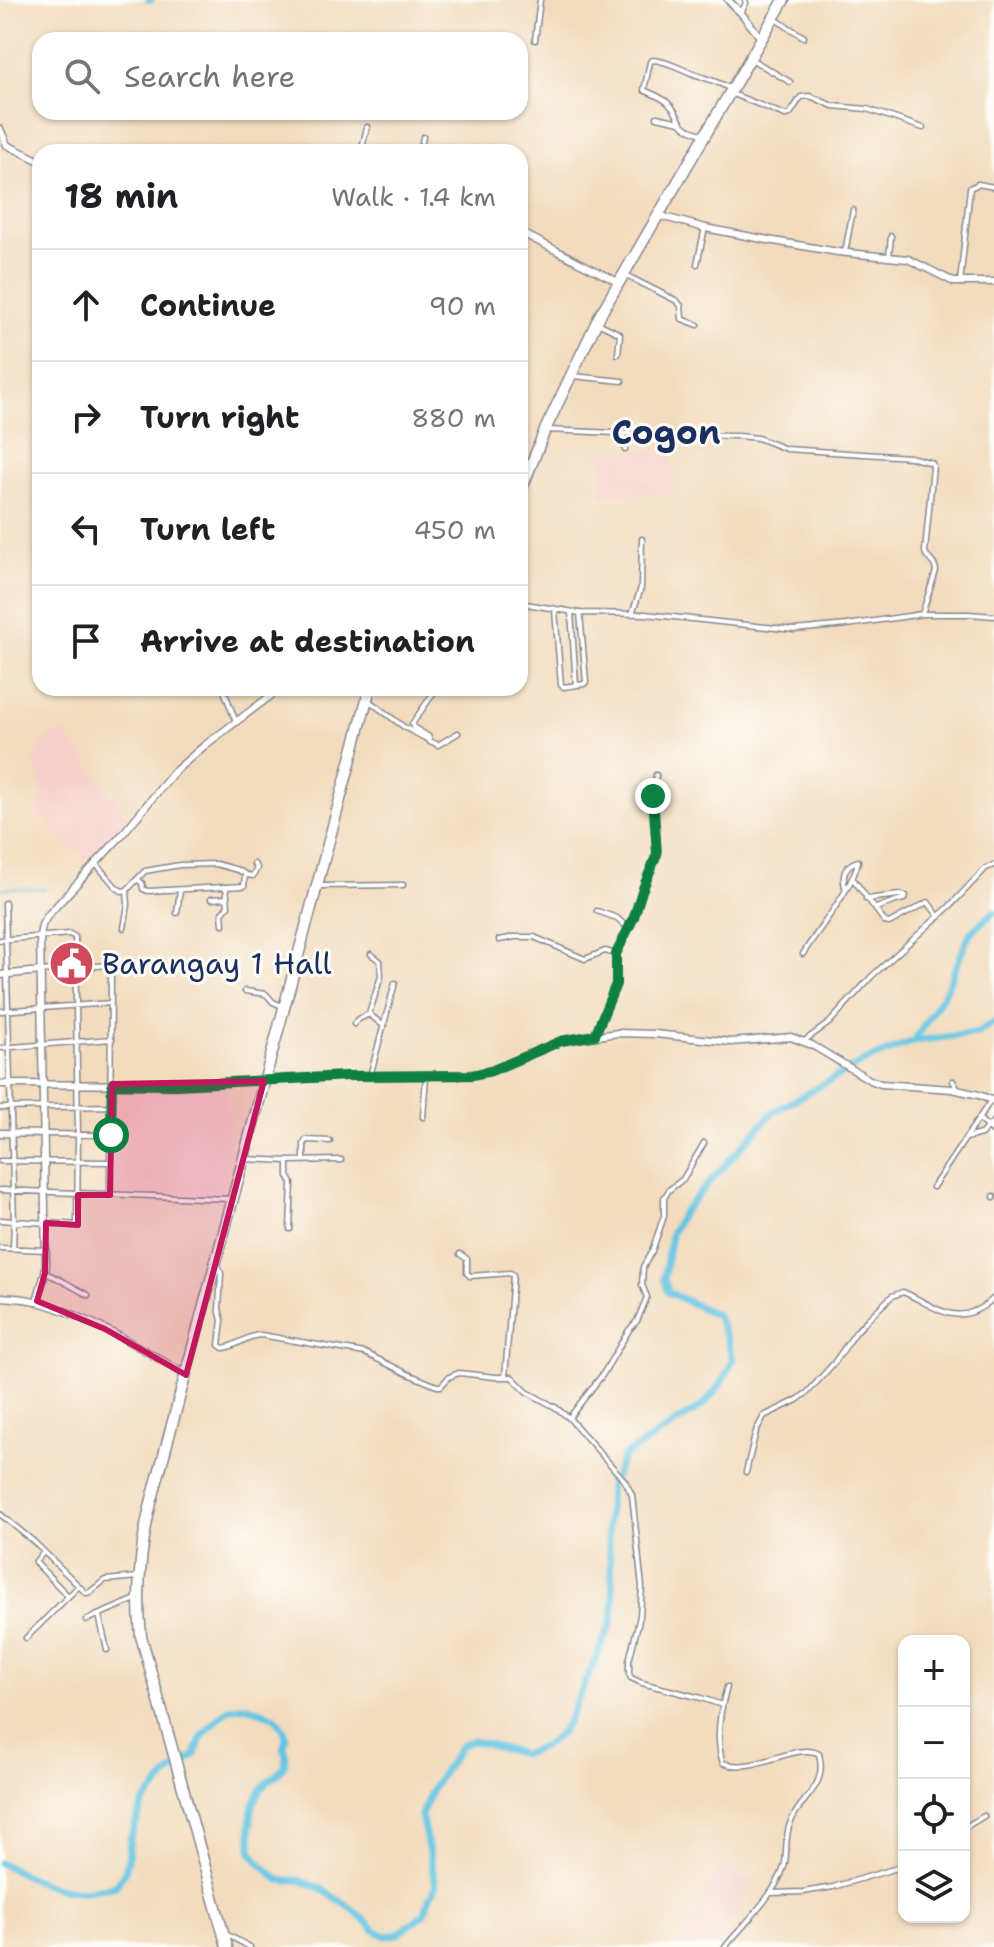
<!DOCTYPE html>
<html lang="en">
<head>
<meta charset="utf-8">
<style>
  :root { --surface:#fff; --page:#f6f6f6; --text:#202124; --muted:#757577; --line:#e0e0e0 }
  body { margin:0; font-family:"Shantell Sans",sans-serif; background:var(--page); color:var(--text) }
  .controls { position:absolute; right:24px; bottom:24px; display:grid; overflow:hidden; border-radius:16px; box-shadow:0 2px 6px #0004 }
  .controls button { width:72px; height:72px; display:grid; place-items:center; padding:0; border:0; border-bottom:2px solid var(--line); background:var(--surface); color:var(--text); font:40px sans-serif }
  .stop { position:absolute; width:24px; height:24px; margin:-18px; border:6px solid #0b8043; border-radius:50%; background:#fff }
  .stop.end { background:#0b8043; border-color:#fff; box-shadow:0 2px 8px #0008 }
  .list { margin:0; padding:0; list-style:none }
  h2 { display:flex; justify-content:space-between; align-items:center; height:104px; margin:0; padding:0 32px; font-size:34px }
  h2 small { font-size:26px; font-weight:400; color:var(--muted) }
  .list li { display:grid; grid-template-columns:52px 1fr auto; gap:24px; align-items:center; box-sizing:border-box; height:112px; padding:0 32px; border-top:2px solid var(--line) }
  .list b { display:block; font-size:30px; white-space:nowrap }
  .list em { font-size:26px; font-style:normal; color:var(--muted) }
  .icon { flex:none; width:44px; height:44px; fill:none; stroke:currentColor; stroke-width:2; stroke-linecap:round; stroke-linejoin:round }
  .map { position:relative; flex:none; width:994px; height:1947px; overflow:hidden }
  .search { position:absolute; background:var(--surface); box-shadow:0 2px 6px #0004; left:32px; top:32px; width:496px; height:88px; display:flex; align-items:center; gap:20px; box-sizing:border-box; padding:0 28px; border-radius:24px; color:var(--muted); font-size:30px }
  .panel { position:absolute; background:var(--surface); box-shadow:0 2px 6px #0004; left:32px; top:144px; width:496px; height:552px; border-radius:24px }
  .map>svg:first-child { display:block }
  .built { fill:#f7d0ca }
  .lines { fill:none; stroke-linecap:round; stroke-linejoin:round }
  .stream { stroke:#64c5e2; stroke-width:2 }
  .river { stroke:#64c5e2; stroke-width:7 }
  .street-casing { stroke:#87868e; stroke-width:7 }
  .secondary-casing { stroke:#87868e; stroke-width:9 }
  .highway-casing { stroke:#87868e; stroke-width:13 }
  .street { stroke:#fff; stroke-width:4 }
  .secondary { stroke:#fff; stroke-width:6 }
  .highway { stroke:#fff; stroke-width:10 }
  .route { stroke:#0b8043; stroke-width:10 }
  .marked { fill:#c2185b; fill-opacity:0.2; stroke:#c2185b; stroke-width:6; stroke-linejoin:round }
  .labels { text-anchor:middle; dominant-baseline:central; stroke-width:6; stroke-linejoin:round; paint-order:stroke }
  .poi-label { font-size:30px; fill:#1b2f5e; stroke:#fdfcf7; text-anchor:start }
  .quarter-label { font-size:34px; font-weight:bold; fill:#1b2f5e; stroke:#fdfcf7 }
</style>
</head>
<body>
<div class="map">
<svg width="994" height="1947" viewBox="0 0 994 1947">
  <rect width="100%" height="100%" fill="#fdfcf7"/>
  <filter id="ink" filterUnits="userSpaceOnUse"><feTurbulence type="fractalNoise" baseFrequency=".0125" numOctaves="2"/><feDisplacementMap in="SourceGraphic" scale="16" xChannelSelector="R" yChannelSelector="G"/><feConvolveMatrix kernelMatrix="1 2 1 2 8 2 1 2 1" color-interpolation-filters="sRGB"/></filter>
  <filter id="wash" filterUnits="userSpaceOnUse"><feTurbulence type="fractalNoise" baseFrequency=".006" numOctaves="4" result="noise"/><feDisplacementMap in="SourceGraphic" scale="32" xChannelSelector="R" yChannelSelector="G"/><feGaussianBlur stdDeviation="1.8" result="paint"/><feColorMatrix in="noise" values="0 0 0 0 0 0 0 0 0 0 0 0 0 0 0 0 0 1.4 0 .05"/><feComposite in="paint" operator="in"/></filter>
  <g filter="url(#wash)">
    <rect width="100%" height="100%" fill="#f3dcbd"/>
    <path class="built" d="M601,451L672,452V495L601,494Z
      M65,733L129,819L88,863L31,806L45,798L32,757L50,734Z
      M224,1085L229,1122L226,1197L112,1194L113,1087Z
      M720,1866L756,1882L710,1947H680Z"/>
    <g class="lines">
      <path class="stream" d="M0,891L4,888L46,889"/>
      <path class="river" d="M149,0H151
        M914,1041L946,990L970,933L994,912
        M0,1863C44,1884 66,1900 116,1885L125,1871L128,1859L130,1838L143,1804L168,1775L195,1755L202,1736L219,1718L229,1709L246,1706L275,1717L284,1730L286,1738L284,1746L286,1755L284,1765L279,1773L267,1782L260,1791L253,1805L251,1817V1850L260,1863L279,1880L287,1881L299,1880L320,1888L354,1910L376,1931L386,1936L398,1934L425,1913L429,1899L436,1885L421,1815L433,1787L461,1745L473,1741L523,1754L543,1747L560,1734L569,1719L612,1622L614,1599L607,1528L610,1486L624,1456L704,1405L722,1382L733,1360L727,1338L716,1315L668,1292L664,1278L671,1234L682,1213L773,1112L865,1061L914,1041L977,1033L994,1022"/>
    </g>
  </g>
  <g filter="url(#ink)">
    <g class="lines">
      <defs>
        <path id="street" d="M741,13L746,3L745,0
          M775,19L804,37
          M535,40L540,0
          M751,59L790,82
          M730,93L785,115L790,114L801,97L810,96L833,106L867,109L923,128
          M657,117L680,122
          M702,134C672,125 685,119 668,103C662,97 652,94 644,90L650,62L653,60C667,61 679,68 691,73C704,78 717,81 729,88
          M361,152L367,127
          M420,152L423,137
          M845,252L853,210
          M889,256L891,236
          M697,264L705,228
          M625,275L677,301L681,306L682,319L698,325
          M960,283L970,188L978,184L994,187
          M598,323L620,334L618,354
          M573,376L622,381
          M547,430L661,435L738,436L758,438L786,449L910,457L932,463L933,466L925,551C926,560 936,562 936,571L922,614
          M623,433L625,450
          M661,435L662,449
          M520,603L580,613L645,614L794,630L847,625L922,614H969L994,616
          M555,610L561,685L564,687L584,684L586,682L580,613
          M571,612L576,685
          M632,614L641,588L642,539
          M223,688L236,722
          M348,690V688
          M368,700L404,727L438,745L458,733
          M430,742L429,737L413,727L412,724L437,688
          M95,863L117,888L122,891L127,890L145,871L180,865L216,864L238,870L247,875L253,876L257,868L254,864
          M137,879L142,883L143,889L148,891L244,886L245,874
          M853,879L885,922L889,923L928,902L939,917
          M319,886L403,885
          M211,899L227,898
          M866,899L900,895L906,896L904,899L896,901L876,908
          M5,903L14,1221L13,1248
          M597,911L617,918L628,928
          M177,913L180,890
          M223,924L222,913L228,906L226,887
          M124,928L128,905L127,890
          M0,940L70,934L75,937L78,1134L77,1225L0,1220
          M499,940L515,937H534L585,959L605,951L616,954
          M803,954C818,929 854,887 858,861C844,865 841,876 846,890
          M41,971L108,965L111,966L110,1195
          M245,991L266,994L273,1002L282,1006
          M0,1011L111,1003
          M369,1014L384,1026
          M354,1024L357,1020L369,1014L381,976L380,961L371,954
          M595,1035L616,984V954L634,917L642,891L657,854L653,804L656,775
          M804,1041L829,1023L872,976L950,906L986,868L994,865
          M0,1048L112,1039
          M370,1076L395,983
          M953,1081L958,1090
          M0,1108L111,1106
          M423,1117L426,1076
          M979,1119L994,1132
          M45,1134L111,1135
          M966,1138L981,1134L994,1121
          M246,1159L288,1161L341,1160
          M0,1161L110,1162
          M288,1161V1176L292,1183L290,1229
          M304,1161V1143L306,1140L330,1141
          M933,1187L991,1100
          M0,1190L229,1199
          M994,1197V1196
          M0,1248L46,1250
          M460,1254L467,1259V1273L470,1276L510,1273L513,1275L505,1377
          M218,1264L221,1273L219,1309L222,1320L219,1345L223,1348C237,1347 246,1335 261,1335L365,1353L408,1374L437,1386H441L449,1377L459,1373L495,1377H512L527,1392L555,1407L569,1418L625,1481L632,1495L642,1587L640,1616L629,1661V1674L631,1678L642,1683L701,1698L722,1705
          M45,1273L57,1278L88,1295
          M569,1418L603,1374L629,1330L637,1321L647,1297L642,1285L643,1267L652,1251L664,1216V1198L669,1190L683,1179L704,1143
          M746,1472L756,1431L764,1416L797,1400L808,1392L834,1363L856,1332L869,1318L892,1296L903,1292C938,1307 957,1331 994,1298
          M0,1514L33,1541L86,1593L90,1592L105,1580L138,1577
          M44,1552L35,1562L68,1596
          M99,1615L107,1650
          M86,1620L136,1599
          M26,1638L79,1586
          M964,1828L984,1816
          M770,1893L803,1892L833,1887L904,1866
          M224,1933L250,1947
          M725,1947C744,1924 775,1895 784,1867C788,1854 784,1838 790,1824C800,1796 828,1789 819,1754C798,1741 753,1775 723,1763C715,1739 720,1710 727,1687"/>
        <path id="secondary" d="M728,0L741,13L761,38
          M0,129L7,145L40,161
          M657,215L705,228L768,240L838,252L908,259L954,282H994
          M520,232L618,282
          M0,975L41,971
          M0,1084L176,1085L347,1076L472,1075L491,1071L561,1041L618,1033L655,1034L731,1042L791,1037L812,1045L870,1080L881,1084L952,1089L979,1095L994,1101
          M0,1133L44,1134
          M0,1297C12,1298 26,1298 38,1302C87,1316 142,1348 186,1375
          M37,1301L45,1273L46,1264L40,936L42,925L48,915L121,836L174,772L204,746L281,688"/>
        <path id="highway" d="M520,493L545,430L600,315L784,0
          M227,1947L141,1636C136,1590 140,1548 151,1503L370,688"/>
      </defs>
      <use href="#street" class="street-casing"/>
      <use href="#secondary" class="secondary-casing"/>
      <use href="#highway" class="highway-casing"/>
      <use href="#street" class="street"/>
      <use href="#secondary" class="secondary"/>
      <use href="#highway" class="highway"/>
    </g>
  </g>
  <g class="lines" filter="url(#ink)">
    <path class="route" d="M111,1135L112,1084L176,1085L347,1076L472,1075L491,1071L561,1041L595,1035L616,984V954L634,917L642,891L657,854L653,796"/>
  </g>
  <path class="marked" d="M264,1081L186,1375L105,1329L37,1301L45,1273L46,1223L78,1225V1195H110L112,1084Z"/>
  <defs>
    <symbol id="civic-disc" viewBox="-11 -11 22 22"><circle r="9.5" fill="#d1495b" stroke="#fdfcf7"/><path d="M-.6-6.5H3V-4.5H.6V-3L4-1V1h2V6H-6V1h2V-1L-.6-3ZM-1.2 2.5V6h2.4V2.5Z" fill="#fff"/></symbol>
  </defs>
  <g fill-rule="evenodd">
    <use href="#civic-disc" x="46" y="938" width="51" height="51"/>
  </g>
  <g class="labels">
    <g class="poi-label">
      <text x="102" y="963">Barangay 1 Hall</text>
    </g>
    <g class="quarter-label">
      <text x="666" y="432">Cogon</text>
    </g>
  </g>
</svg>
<div class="controls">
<button>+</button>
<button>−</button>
<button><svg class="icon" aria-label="locate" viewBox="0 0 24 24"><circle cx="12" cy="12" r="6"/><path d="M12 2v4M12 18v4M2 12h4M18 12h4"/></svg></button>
<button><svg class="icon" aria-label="layers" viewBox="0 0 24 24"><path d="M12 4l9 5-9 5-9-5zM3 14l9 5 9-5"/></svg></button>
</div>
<div class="stop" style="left:111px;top:1135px"></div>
<div class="stop end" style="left:653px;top:796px"></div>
<div class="search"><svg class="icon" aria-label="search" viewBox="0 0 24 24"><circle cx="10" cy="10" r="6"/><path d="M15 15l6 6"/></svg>Search here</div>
<section class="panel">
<h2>18 min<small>Walk · 1.4 km</small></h2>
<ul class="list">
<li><svg class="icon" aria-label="ahead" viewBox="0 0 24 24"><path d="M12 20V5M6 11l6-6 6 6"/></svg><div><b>Continue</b></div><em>90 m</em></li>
<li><svg class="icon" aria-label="right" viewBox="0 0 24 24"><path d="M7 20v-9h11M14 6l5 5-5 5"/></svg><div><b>Turn right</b></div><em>880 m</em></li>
<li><svg class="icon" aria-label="left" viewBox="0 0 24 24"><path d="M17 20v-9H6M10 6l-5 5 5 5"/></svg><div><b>Turn left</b></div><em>450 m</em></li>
<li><svg class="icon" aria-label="arrive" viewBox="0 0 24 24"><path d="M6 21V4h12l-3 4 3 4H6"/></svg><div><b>Arrive at destination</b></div></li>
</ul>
</section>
</div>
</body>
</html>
